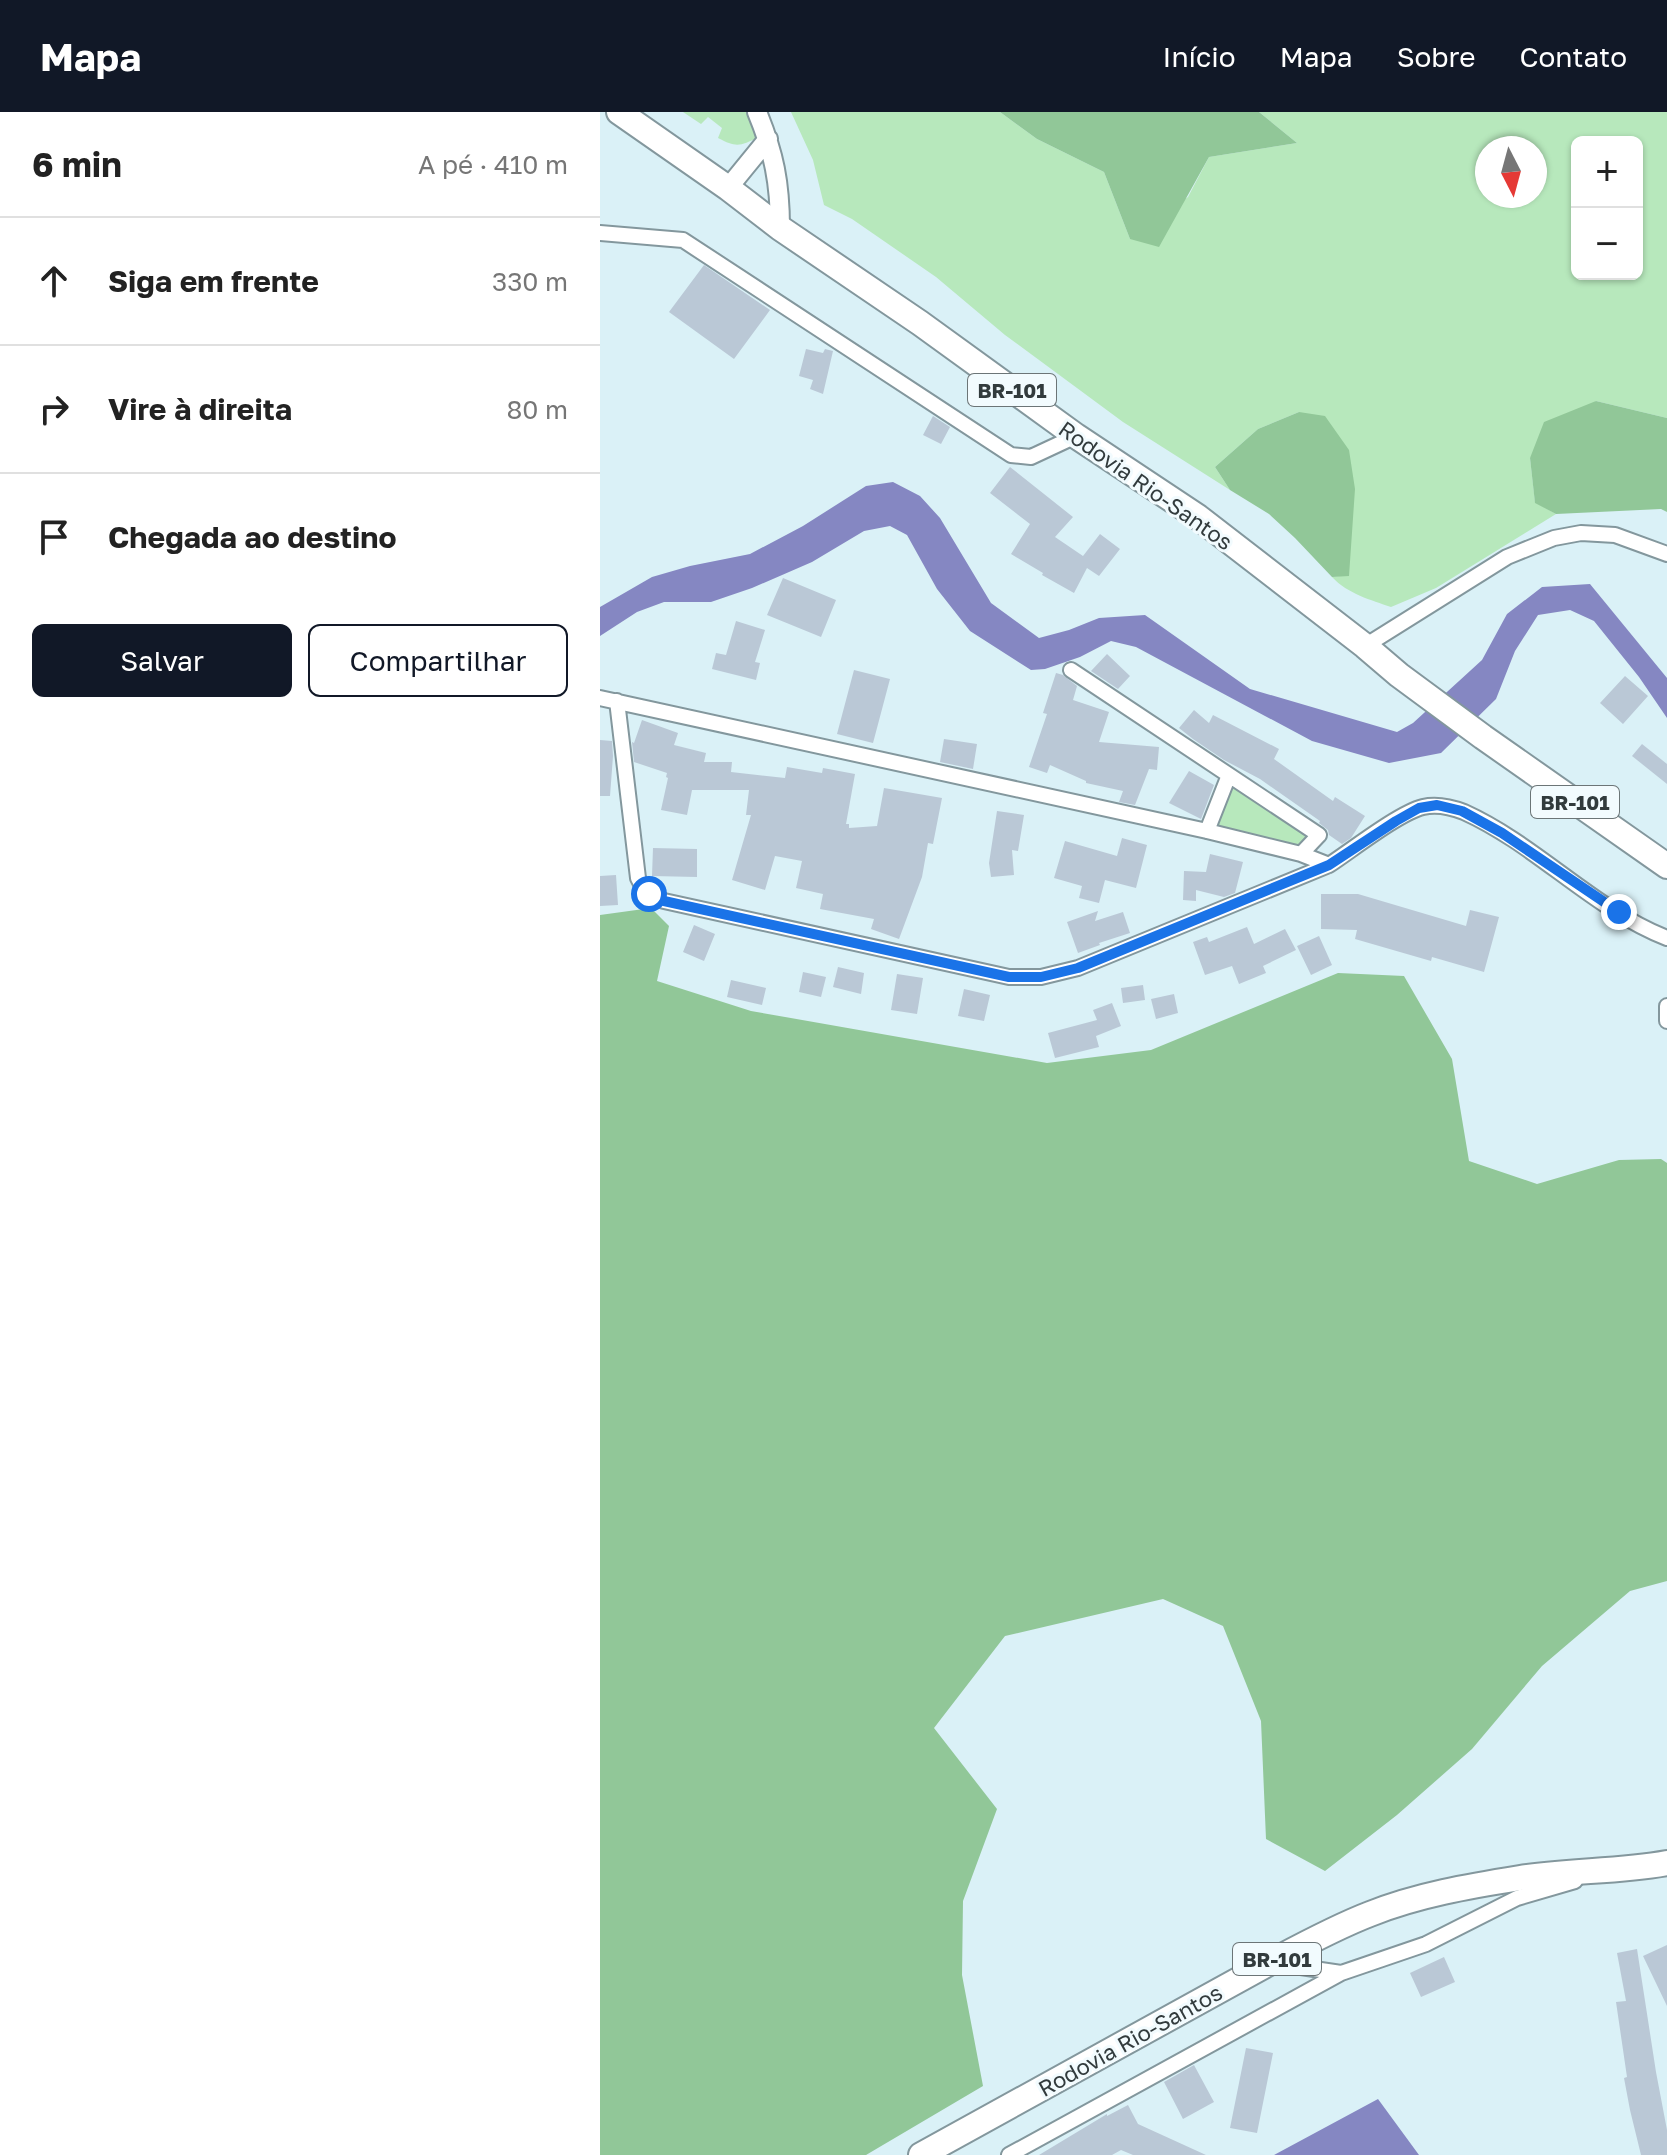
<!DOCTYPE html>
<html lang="pt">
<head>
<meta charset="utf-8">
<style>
  :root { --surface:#fff; --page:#f6f6f6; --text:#222; --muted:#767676; --line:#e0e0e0; --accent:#111827 }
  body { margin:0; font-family:"Golos Text",sans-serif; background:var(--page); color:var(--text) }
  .controls { position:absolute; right:24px; top:24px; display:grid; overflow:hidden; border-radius:12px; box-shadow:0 2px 6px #0004 }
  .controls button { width:72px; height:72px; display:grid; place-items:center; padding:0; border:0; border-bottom:2px solid var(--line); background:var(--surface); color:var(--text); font:40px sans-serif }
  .compass { position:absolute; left:875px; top:24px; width:72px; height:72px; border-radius:50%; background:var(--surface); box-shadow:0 2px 6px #0004; rotate:174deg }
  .stop { position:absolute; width:24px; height:24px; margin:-18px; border:6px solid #1a73e8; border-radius:50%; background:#fff }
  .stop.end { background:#1a73e8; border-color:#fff; box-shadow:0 2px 8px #0008 }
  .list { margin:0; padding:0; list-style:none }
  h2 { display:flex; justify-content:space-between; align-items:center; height:104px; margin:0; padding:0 32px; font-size:34px }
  h2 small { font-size:26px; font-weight:400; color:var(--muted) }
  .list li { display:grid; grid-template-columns:52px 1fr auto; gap:24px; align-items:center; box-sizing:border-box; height:128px; padding:0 32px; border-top:2px solid var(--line) }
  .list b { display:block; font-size:30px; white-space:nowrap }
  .list em { font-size:26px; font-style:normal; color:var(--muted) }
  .actions { display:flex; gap:16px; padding:24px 32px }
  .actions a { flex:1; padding:18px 0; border:2px solid var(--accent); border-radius:12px; text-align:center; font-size:28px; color:var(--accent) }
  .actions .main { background:var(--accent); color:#fff }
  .icon { flex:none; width:44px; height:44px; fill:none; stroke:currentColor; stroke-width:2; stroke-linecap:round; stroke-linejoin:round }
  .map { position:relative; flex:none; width:1067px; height:2043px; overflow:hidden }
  header { display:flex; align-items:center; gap:48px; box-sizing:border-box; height:112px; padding:0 40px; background:var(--accent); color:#fff }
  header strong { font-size:38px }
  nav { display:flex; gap:44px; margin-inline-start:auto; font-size:28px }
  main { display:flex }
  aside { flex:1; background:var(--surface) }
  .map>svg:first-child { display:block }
  .green { fill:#b7e8bc; fill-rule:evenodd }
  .forest { fill:#91c798 }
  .water { fill:#8587c2 }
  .building { fill:#bac8d6 }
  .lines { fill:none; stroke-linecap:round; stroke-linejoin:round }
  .minor-casing { stroke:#83979d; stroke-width:18 }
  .tertiary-casing { stroke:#83979d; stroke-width:22 }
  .trunk-casing { stroke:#83979d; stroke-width:28 }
  .minor { stroke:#fff; stroke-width:14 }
  .tertiary { stroke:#fff; stroke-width:18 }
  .trunk { stroke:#fff; stroke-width:24 }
  .route { stroke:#1a73e8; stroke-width:10 }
  .labels { text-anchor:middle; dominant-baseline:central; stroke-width:6; stroke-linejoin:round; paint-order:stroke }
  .shield { fill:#f2fbfe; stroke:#6c7577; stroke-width:2 }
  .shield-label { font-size:20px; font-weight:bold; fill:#323b3d }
  .street-label { font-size:22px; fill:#323b3d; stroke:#f2fbfe }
</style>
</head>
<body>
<header>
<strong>Mapa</strong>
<nav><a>Início</a><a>Mapa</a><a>Sobre</a><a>Contato</a></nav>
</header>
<main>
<aside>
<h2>6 min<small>A pé · 410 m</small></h2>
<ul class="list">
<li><svg class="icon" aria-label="ahead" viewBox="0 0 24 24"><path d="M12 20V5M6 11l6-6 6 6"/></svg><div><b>Siga em frente</b></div><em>330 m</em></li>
<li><svg class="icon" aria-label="right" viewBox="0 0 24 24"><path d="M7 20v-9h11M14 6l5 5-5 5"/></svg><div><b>Vire à direita</b></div><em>80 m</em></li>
<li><svg class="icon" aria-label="arrive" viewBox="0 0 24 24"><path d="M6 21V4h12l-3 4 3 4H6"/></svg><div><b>Chegada ao destino</b></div></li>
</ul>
<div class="actions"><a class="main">Salvar</a><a>Compartilhar</a></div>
</aside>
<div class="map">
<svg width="1067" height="2043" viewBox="0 0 1067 2043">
  <rect width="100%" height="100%" fill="#daf1f7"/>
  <path class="green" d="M83,0H154L159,25C140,34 137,36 118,26L122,16L108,5L101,12Z
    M191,0H400L437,27L504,60L530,127L588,85L609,45L697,31L659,0H1067V306L996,289L930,346L935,390L956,402L836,476L791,495C771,488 748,482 732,465L749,463L699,300L658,317L615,355L630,378L523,310L405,223L336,165L252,107L224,93L213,48ZM977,30H1037V162H977ZM887,36H935V84H887Z
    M630,669L714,724L700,739L612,715Z"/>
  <path class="forest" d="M400,0H659L697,31L609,45L559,135L530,127L504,60L437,27Z
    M996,289L1067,306V400L1061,397L956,402L935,391L930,346L944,310Z
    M699,300L725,304L749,338L755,377L749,464L732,465L695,426L669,402L630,378L615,355L658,317Z
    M51,796L69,814L57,869L151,899L447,951L551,938L738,861L804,864L852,947L869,1049L937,1072L1019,1048L1061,1047L1067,1051V1469L1030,1479L942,1554L872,1637L797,1703L725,1759L666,1727L661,1609L623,1514L563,1487L405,1524L334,1616L397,1697L363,1789L362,1863L383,1974L266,2043H0V803Z"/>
  <path class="water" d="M293,370L320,384L340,406L391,491L439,526L469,518L499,506L545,503L650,577L797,620L813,611L882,548L907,502L942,475L990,472L1067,566V606L1039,565L994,509L970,498L938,503L915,539L896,587L841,641L789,651L712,629L536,535L511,529L480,545L445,557L431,558L370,519L337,477L307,423L290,414L264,419L212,450L152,476L111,490H64L37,500L0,524V495L52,465L90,454L150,442L203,414L266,374Z
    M778,1987L819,2043H674Z"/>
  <path class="building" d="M104,153L170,198L134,247L69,200Z
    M206,237L223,241L225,237L233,239L223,282L210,277L213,268L199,264Z
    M333,304L350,315L341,332L323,323Z
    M410,355L473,405L455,425L483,444L500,422L520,437L499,464L487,456L474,481L442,463L443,461L411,442L430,412L390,381Z
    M183,466L236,488L221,525L167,503Z
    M136,509L165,518L155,550L160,551L156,568L112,557L116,541L126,543Z
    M507,542L530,564L518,577L491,559Z
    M254,558L290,567L273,631L237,622Z
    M456,561L463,563L477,574L473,588L509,600L499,630L559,635L557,658L549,657L535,693L519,690L523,679L486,671V669L450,653L447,661L429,655L447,602L443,601Z
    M1025,564L1048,584L1023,612L1000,591Z
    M594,598L609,611L613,603L679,637L674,647L733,689L735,685L765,704L751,726L742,732L729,723L728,718L719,711L720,709L660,667L624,648L593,627L579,616Z
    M42,608L78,621L74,633L106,641L104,650H132L131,660L185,666L187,655L222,661L223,656L255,662L246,712H249V716L277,714L284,676L342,686L333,732L328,731L322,765L299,827L271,817L274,807L220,797L223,782L196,776L202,749L175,744L165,778L132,768L151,703H146L149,678H92L87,703L61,698L68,666L66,665L67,661L34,650L32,630L34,631Z
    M344,627L377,632L373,657L340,650Z
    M0,628L12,629L13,644L10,684H0Z
    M1042,632L1067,652V672L1032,644Z
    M589,659L614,673L601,707L569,691Z
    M397,699L424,703L418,739L412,738L414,763L391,765L389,751Z
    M522,726L547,733L536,776L505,768L499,791L479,786L482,774L454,766L465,729L517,744Z
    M53,736L97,737V765L52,764Z
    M610,742L643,750L635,781L624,785L596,778V789L583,788L584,759L606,760Z
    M16,763L18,793L0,794V764Z
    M721,782H758L866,814L870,798L899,805L884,860L832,845L831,849L755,827L757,818L721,817Z
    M498,799L495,809L523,800L530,821L499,831L500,833L478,841L467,810Z
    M94,813L115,822L104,849L83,840Z
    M647,815L654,832L685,817L696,838L663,854L666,861L639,872L632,854L605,863L593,830L607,825L609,830Z
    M719,824L732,853L711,863L697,834Z
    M238,855L264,861L261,882L233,875Z
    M203,860L226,865L221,885L199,880Z
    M297,862L323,866L317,902L291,898Z
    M131,868L166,876L162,893L127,885Z
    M543,873L545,888L523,891L521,876Z
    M364,877L390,883L384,909L358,904Z
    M574,882L578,901L556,907L551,887Z
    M512,891L521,914L496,924L499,935L455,946L448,921L497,908L493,898Z
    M1067,1833V1894L1043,1844Z
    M1037,1837L1056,1960L1067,2018V2043H1041L1030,1998L1024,1966L1027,1965L1016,1890L1026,1889L1017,1841Z
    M844,1845L855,1870L821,1885L810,1861Z
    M646,1936L673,1941L657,2021L630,2016Z
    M594,1953L614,1990L583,2007L564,1970Z
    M528,1993L538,2012L606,2043H533L521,2038L512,2043H439L507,2002V2004Z"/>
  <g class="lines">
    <defs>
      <path id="minor" d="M0,121L83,128L411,343L431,345L476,324
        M765,534L907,445L954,426L981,421L1015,423L1067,442
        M471,558L719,723L701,742
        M0,586L607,719L701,742L729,753C752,738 799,701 823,695C836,692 851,695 864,700C937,733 993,797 1067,826
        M17,589L38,766C44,779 51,783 64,789L409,865H441L478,856L729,753
        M607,719L629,663
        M1067,894V909
        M674,1851L741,1861
        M409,2043L741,1861L826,1832L917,1786L975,1769"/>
      <path id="tertiary" d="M157,0C174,41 180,71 180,116
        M128,76L168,27"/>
      <path id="trunk" d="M19,0L128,76L180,116L320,211L476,324L598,405L765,534L799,563L883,625L1067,754
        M321,2043L671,1850C703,1833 736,1815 770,1802C817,1783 870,1774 920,1766C969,1758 1018,1760 1067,1751"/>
    </defs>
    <use href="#minor" class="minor-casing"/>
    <use href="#tertiary" class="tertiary-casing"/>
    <use href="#trunk" class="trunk-casing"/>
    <use href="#minor" class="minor"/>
    <use href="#tertiary" class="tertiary"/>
    <use href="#trunk" class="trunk"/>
  </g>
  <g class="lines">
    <path class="route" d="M49,782L64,789L409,865H441L478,856L729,753L796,709L819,696L837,693L862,699L902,721L1019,800"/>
  </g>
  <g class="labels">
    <g class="shield">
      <rect x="368" y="262" width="88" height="32" rx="6"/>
      <rect x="931" y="674" width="88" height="32" rx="6"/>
      <rect x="633" y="1831" width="88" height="32" rx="6"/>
    </g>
    <g class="shield-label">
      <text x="412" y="278">BR-101</text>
      <text x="975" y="690">BR-101</text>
      <text x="677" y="1847">BR-101</text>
    </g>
    <g class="street-label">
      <text transform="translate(546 373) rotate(35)">Rodovia Rio-Santos</text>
      <text transform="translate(530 1928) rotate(-29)">Rodovia Rio-Santos</text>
    </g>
  </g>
</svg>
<div class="controls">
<button>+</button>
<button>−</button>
</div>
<svg class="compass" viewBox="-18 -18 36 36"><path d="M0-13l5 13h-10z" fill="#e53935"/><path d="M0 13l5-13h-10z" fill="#767676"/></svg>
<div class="stop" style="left:49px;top:782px"></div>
<div class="stop end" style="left:1019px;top:800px"></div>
</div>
</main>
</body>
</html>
